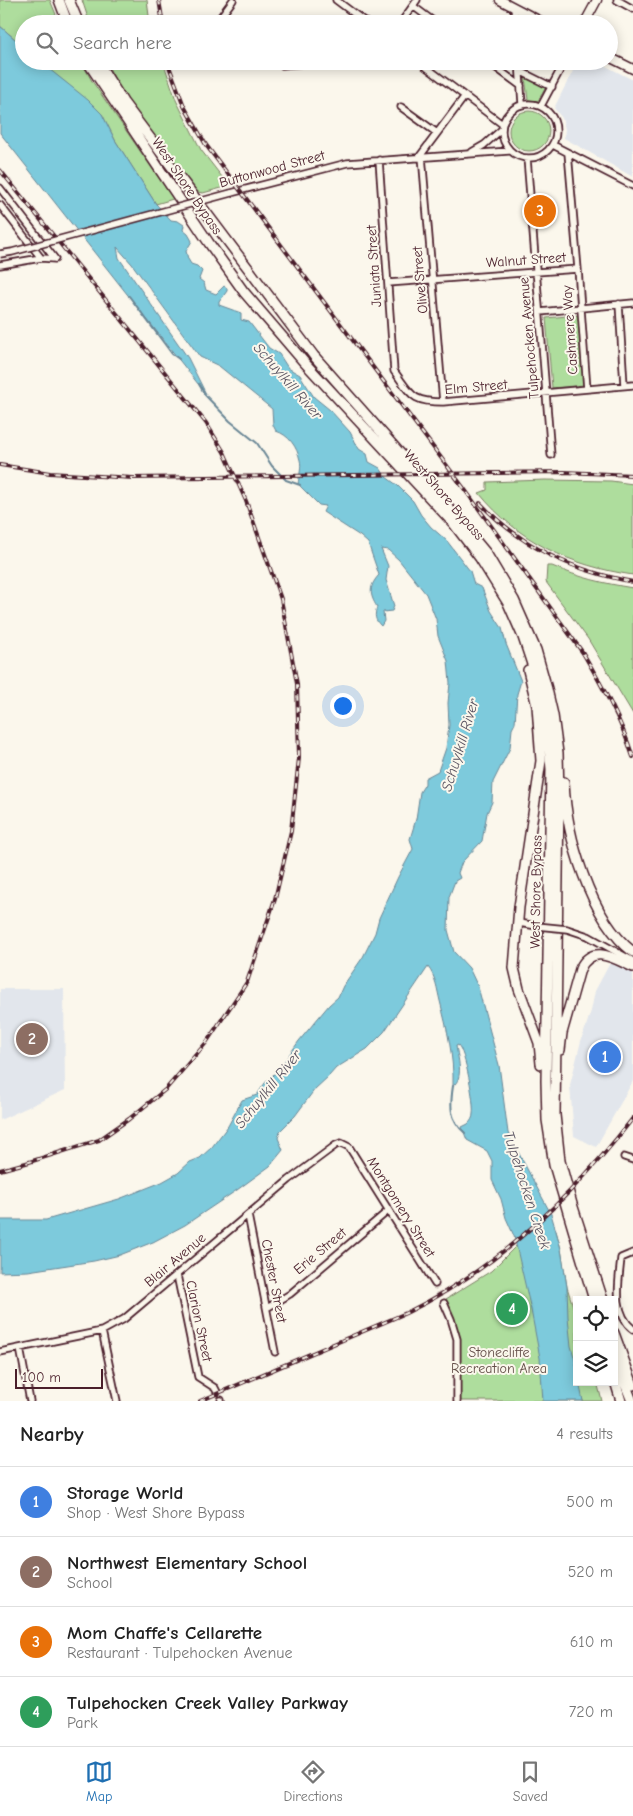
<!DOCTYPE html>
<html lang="en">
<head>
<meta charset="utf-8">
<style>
  :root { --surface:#fff; --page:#f6f6f6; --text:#222; --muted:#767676; --line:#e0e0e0; --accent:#1f6fb2 }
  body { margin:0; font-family:"Comic Neue",sans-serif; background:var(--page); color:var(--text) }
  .controls { position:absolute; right:15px; bottom:15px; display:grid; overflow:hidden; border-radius:0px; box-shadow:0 2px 12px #0003 }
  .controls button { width:45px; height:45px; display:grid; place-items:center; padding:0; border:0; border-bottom:1px solid var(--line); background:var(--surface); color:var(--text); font:25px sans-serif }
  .scale { position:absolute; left:15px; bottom:12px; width:88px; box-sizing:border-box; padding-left:5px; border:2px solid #4a1f2b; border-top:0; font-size:14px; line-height:18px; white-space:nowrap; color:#4a1f2b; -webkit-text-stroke:4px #fbf7ec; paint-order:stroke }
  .you { position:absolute; left:342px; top:705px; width:18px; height:18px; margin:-12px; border:4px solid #fff; border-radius:50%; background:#1a73e8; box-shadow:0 0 0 8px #1a73e833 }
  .badge { display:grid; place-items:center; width:32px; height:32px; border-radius:50%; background:var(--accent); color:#fff; font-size:16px; font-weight:700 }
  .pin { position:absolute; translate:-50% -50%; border:2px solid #fff; box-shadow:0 1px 5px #0006 }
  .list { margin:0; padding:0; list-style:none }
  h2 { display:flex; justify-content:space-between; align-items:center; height:65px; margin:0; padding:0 20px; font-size:21px }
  h2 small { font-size:16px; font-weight:400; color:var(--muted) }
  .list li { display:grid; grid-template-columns:32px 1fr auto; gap:15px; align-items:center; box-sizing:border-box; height:70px; padding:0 20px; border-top:1px solid var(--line) }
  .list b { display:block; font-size:19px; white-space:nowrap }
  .list p { margin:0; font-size:16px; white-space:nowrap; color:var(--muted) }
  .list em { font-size:16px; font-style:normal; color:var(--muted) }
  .icon { flex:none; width:28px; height:28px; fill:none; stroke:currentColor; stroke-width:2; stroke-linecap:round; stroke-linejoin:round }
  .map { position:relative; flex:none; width:633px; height:1401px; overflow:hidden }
  .search { position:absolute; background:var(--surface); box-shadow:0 2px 12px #0003; left:15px; right:15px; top:15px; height:55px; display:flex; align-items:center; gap:12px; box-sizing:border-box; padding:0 18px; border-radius:28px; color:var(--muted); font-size:19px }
  .sheet { height:345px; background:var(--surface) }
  nav { display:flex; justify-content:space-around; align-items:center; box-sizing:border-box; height:70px; border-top:1px solid var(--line); background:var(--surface); font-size:14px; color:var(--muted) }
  nav a { display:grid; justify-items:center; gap:2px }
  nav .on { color:var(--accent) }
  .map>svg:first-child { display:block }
  .built { fill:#e2e6ec }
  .green { fill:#aedd9d; stroke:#7c7e64 }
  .water { fill:#7dcadc; stroke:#698695 }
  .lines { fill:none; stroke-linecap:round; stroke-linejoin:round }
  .stream { stroke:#698695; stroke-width:2 }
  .minor-tunnel { stroke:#d8ccc5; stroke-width:5.5; stroke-dasharray:5.5 3; stroke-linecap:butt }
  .minor-casing { stroke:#4a1f2b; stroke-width:9 }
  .major-casing { stroke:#4a1f2b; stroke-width:11 }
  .highway-casing { stroke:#4a1f2b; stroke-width:12 }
  .minor { stroke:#fbf7ec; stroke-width:5.5 }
  .major { stroke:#fbf7ec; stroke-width:8 }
  .highway { stroke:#fbf7ec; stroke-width:9 }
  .rail-casing { stroke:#4a1f2b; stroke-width:4 }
  .rail { stroke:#fbf7ec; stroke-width:2; stroke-dasharray:5.5; stroke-linecap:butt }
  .minor-bridge-casing { stroke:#4a1f2b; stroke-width:9; stroke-linecap:butt }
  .minor-bridge { stroke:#fbf7ec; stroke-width:5.5 }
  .labels { text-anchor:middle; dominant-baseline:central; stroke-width:4; stroke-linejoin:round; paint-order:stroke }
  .street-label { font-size:14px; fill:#4a1f2b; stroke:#fbf7ec }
  .park-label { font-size:14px; fill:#634e48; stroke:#fbf7ec }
  .water-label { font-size:15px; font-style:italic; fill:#595260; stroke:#fbf7ec }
</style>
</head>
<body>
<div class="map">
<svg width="633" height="1401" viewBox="0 0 633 1401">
  <rect width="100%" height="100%" fill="#fbf7ec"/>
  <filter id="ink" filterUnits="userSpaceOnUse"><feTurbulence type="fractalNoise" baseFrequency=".02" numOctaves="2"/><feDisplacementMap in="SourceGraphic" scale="10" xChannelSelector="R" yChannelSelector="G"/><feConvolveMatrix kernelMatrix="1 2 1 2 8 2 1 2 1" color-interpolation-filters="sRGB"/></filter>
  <g filter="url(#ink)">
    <path class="built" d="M578,61H596L633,80V177L564,138L565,129L562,118L554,108Z
      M610,963L633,973V1081L596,1147L574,1136L570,1085L581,1041L591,1011L595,991Z
      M0,989H64L65,1090L0,1120Z"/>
    <path class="green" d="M0,0H50L60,24H24V47L0,26Z
      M82,0H147L150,24H90Z
      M39,61H81L92,81L173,199L156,204L115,140L102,114Z
      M106,61H163L176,100L201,150L229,186L203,193L198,192C167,152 126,107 106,61Z
      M525,77L546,87L538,101L528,100Z
      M509 131a20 20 0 1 1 40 0a20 20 0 1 1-40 0Z
      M578,315L584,385L552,388L546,318Z
      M545,480L611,481L633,484V575C571,566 519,542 479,493L487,490V482Z
      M547,566H552C581,578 602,583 633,588V714L588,639L546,582Z
      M556,1231L561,1249L567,1287L577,1319V1382H597L602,1401H460L458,1360L460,1338L446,1299L491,1271L516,1246Z"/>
    <path class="water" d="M0,26L24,47V61H39L88,100L102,114L115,140L156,204L171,220L178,221L184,225L183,230L188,234L192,241L186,251L188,259L191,264L197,266L202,271L199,279L204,283L206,290L216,294L224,286L227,288V291L219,302V305L241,313V320L249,322L269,348L279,354L288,368L300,375L314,397L330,410L350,432L359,449L367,454L369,462L380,468L386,477L397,485L413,501L421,515L431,527L447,541L470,571L474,584L482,588L491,611L502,628L506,644L521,681L517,694L515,723L512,729L510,748L493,782L492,802L487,813L482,841L462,862L458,873L460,878L455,881L449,897L448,930L454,952L469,968L478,987L499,1065L508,1133L551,1214L556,1231L561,1249L567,1287L568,1317L571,1346L577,1368V1382H579L583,1401H543L540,1358L531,1310L514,1236L506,1218L501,1199L492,1180V1161L487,1151L467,1140L462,1127L468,1124C471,1121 473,1118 473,1114C475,1103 465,1051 458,1045L456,1046C458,1058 464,1078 453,1086C454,1056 447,1029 440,1001C437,989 436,977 428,967L384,1032L367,1049L336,1068L329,1076L315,1089L295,1116L280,1131L278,1138L283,1150L270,1166L237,1190L185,1225L153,1242L120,1255L94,1261L28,1271L0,1272V1220H46L119,1199L162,1182L178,1173L190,1162L200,1158L212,1147L228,1126L242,1100L257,1095L265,1083L279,1069L299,1041L329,1005L338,997L343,986L363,957L375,933L379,918L398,877L413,849L410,839L416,819L420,792L425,784V778L438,771L446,748L449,725L448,703L450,683L448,661L438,636L436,619L426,594L399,560L388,550L381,549L388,566L386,580L394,606L392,611L383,612L384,621L381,626C375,620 374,616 377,607C369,594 369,586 379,575L368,543L360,536L323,512L326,506L319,505L298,484C299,477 302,467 300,460C297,447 289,435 276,431L273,425L272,409L219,366L200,357L132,264L117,247L119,258L188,358L206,394L0,133Z"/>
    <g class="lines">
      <path class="stream" d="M129,296L172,354L179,359
        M199,384L205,395L230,421L257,443L272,466L286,480L300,485
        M453,1086C450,1106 449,1119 465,1133"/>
      <path class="minor-tunnel" d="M435,1284L444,1303"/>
      <defs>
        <path id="minor" d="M336,0L368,24
          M617,0L633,9
          M413,6L437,24
          M514,8L516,24
          M225,24L219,19L233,0
          M400,24L417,0
          M276,61L282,65L334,61
          M418,61L502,124
          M487,61L521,86
          M519,61L522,104
          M520,71L552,87
          M502 131a27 27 0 1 1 54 0a27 27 0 1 1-54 0Z
          M541,106L565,61
          M401,107L437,133
          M553,145L633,186
          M472,152L484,145L501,130
          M420,156L465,96
          M422,156L443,402
          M527,158L551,455
          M379,160L394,371C412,395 411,402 443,402L633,385
          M0,188L55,259
          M231,193L347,163L509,151
          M0,205L41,258
          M0,265L41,258L55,259
          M578,269L587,389
          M388,283L578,269L568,153
          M619,304L624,385
          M540,312L633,303
          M519,923L537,926
          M567,929L588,936L633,961
          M624,1157L633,1160
          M248,1215L275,1352
          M633,1253L621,1258C619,1281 612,1313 633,1329
          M177,1275L198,1377L215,1388L217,1392
          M444,1303L451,1319L457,1339V1401
          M267,1308L290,1294L388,1211
          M102,1331L117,1401
          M20,1348L30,1401
          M0,1352L102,1331L124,1319L289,1180L336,1145L341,1143L349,1147L435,1284
          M221,1400V1401"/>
        <path id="major" d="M500,0L546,24
          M584,24L597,0
          M609,57L633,69"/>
        <path id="highway" d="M59,0L68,24
          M69,0L79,24
          M87,61L209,243L244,292L304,362L454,524L480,558L508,603L523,637L538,682L546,715L551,769L546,1081L547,1120L554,1165L594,1300
          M97,61L123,102L314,356L452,512L486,553L514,600L536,650L547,689L553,715L558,753L559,796L555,1115L560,1161L572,1204L603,1300
          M528,670L537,706L541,761L519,907L514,968L519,989L539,1043L541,1064
          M564,782C566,835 590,919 633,952
          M560,1050L562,1033L580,969C592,943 615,959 633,967
          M614,1333L633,1385
          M614,1356L632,1401
          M614,1378L621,1401"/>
      </defs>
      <use href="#minor" class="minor-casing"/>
      <use href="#major" class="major-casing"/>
      <use href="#highway" class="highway-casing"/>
      <use href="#minor" class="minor"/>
      <use href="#major" class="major"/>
      <use href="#highway" class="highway"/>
      <defs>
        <path id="rail" d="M159,0L163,24
          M167,61L184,106L206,145L463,487L583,653C603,687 621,720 633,757
          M0,170L206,423L224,452L246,501L281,599L297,684L299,758L291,831L275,899L247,982L206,1043L166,1089L129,1119L99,1140L26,1163L0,1170
          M0,465L50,473L133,478L564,472L633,475
          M480,503C524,549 572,570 633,582
          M200,1401L406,1313C496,1269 572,1197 633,1118"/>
      </defs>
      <use href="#rail" class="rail-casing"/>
      <use href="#rail" class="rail"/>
      <defs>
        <path id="minor-bridge" d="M0,254L12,252L231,193
          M537,926L567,929"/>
      </defs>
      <use href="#minor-bridge" class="minor-bridge-casing"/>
      <use href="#minor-bridge" class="minor-bridge"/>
    </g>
  </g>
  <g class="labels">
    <g class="street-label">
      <text transform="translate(272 169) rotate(-15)">Buttonwood Street</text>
      <text transform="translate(187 186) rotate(56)">West Shore Bypass</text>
      <text transform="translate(526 260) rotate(-4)">Walnut Street</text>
      <text transform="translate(374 266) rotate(-94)">Juniata Street</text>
      <text transform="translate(420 280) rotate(-95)">Olive Street</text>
      <text transform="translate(570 330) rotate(-94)">Cashmere Way</text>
      <text transform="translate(529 338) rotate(-95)">Tulpehocken Avenue</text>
      <text transform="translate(476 387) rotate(-5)">Elm Street</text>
      <text transform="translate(444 495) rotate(49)">West Shore Bypass</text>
      <text transform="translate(536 892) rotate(-89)">West Shore Bypass</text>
      <text transform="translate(401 1207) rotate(58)">Montgomery Street</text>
      <text transform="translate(320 1251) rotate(-40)">Erie Street</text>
      <text transform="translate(175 1260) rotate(-40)">Blair Avenue</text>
      <text transform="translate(274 1281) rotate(79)">Chester Street</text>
      <text transform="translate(199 1321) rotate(78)">Clarion Street</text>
    </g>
    <g class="park-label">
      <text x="499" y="1352">Stonecliffe<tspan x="499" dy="16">Recreation Area</tspan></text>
    </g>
    <g class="water-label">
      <text transform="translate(288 381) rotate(49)">Schuylkill River</text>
      <text transform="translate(460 745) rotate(-73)">Schuylkill River</text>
      <text transform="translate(268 1089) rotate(-51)">Schuylkill River</text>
      <text transform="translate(527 1190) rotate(72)">Tulpehocken Creek</text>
    </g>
  </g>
</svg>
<div class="controls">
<button><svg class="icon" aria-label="locate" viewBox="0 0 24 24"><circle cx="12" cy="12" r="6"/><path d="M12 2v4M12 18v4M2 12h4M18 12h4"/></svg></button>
<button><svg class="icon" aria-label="layers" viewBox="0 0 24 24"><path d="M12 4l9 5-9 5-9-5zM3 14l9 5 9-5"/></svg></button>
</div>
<div class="scale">100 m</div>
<div class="you"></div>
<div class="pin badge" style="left:605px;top:1057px;background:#3f7fe0">1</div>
<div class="pin badge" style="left:32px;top:1039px;background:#8d6e63">2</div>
<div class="pin badge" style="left:540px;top:211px;background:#e8710a">3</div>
<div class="pin badge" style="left:512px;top:1309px;background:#2e9e5b">4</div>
<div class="search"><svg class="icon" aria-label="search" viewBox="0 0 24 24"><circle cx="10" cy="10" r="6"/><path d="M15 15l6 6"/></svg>Search here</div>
</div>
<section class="sheet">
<h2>Nearby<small>4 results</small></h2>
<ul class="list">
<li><span class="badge" style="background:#3f7fe0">1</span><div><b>Storage World</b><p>Shop · West Shore Bypass</p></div><em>500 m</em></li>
<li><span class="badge" style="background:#8d6e63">2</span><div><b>Northwest Elementary School</b><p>School</p></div><em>520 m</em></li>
<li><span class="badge" style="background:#e8710a">3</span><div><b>Mom Chaffe's Cellarette</b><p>Restaurant · Tulpehocken Avenue</p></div><em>610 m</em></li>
<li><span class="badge" style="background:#2e9e5b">4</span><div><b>Tulpehocken Creek Valley Parkway</b><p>Park</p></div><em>720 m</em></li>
</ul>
</section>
<nav>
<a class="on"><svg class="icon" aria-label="map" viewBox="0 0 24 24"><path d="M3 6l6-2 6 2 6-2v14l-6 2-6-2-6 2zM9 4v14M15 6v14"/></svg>Map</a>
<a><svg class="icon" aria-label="directions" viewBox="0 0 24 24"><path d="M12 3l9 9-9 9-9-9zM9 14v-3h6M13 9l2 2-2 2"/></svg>Directions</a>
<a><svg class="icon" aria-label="saved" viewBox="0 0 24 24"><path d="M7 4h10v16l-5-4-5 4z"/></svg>Saved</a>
</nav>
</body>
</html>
